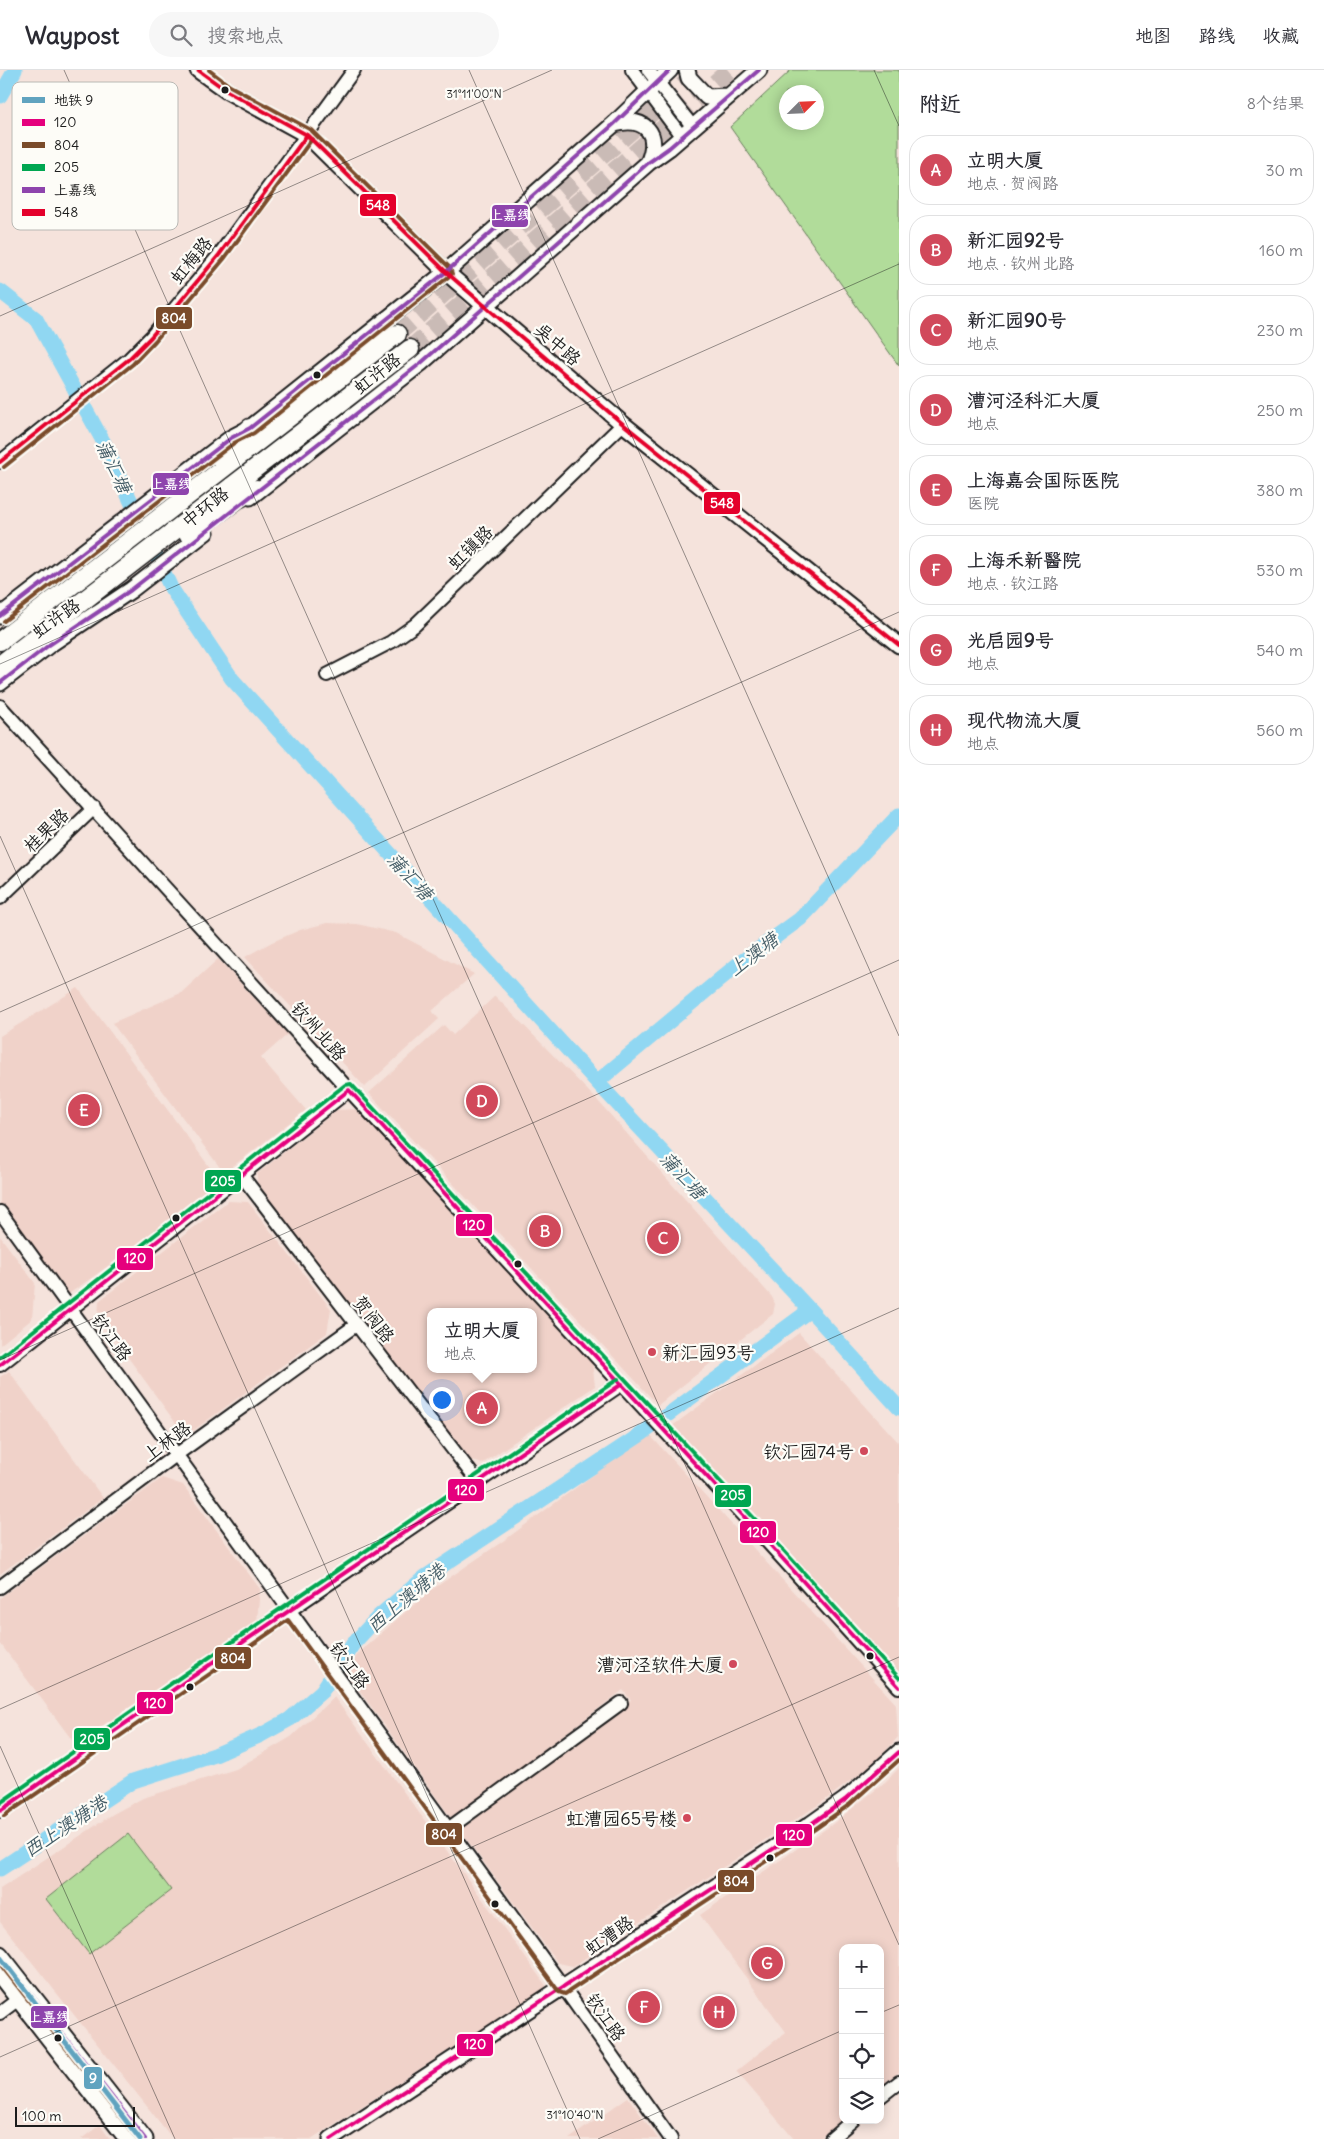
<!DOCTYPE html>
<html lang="zh">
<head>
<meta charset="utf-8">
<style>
  :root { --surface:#fff; --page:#f7f7f7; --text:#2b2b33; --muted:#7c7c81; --line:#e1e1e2; --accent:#d1495b }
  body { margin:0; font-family:Delius,"LXGW WenKai TC",sans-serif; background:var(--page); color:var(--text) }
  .controls { position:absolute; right:15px; bottom:15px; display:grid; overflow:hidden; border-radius:10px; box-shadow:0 2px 12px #0003 }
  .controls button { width:45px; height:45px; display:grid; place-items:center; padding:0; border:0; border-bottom:1px solid var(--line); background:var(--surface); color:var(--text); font:25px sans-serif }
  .compass { position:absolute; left:779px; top:15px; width:45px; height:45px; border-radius:50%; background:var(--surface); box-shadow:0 2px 12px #0003; rotate:66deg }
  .scale { position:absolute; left:15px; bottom:12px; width:120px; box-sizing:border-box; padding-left:5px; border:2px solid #1c1c1c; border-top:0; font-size:14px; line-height:18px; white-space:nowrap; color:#1c1c1c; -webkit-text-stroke:4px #fdfcf7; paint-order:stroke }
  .you { position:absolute; left:441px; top:1329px; width:18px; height:18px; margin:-12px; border:4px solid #fff; border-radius:50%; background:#1a73e8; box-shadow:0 0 0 8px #1a73e833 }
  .badge { display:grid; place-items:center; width:32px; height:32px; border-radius:50%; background:var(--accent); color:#fff; font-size:16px; font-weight:700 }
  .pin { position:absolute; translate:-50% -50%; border:2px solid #fff; box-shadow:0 1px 5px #0006 }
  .popup { position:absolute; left:427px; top:1238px; width:110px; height:65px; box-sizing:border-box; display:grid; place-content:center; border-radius:10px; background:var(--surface); filter:drop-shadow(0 1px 4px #0005); font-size:16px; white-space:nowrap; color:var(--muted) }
  .popup b { font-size:19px; color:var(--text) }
  .popup::after { content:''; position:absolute; left:50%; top:100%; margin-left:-10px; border:10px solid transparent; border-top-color:var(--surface) }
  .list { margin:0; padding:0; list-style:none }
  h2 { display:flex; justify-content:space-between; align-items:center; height:65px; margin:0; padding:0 20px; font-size:21px }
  h2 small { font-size:16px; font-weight:400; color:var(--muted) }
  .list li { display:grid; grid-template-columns:32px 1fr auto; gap:15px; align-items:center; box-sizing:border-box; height:70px; margin:0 10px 10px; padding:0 10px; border:1px solid var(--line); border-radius:20px }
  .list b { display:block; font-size:19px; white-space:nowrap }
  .list p { margin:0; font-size:16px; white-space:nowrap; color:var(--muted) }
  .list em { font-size:16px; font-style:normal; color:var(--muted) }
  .icon { flex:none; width:28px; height:28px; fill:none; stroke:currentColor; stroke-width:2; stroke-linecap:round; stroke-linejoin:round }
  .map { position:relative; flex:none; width:899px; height:2069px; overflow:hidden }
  header { display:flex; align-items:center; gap:30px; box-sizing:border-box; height:70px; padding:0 25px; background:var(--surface); border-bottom:1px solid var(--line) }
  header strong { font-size:24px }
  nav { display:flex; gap:28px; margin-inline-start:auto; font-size:18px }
  .search { width:350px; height:45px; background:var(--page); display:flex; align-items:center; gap:12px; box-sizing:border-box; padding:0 18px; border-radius:28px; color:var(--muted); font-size:19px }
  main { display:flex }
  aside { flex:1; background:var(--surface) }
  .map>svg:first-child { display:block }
  .built { fill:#f0d2c9; fill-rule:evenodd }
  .green { fill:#b1dc9a; stroke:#667c5b; fill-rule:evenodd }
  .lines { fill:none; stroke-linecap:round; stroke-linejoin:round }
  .river { stroke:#90d7f2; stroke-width:15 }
  .highway-tunnel { stroke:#cabbb6; stroke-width:18; stroke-dasharray:18 9; stroke-linecap:butt }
  .minor-casing { stroke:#1c1c1c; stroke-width:16 }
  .major-casing { stroke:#1c1c1c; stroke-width:19 }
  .highway-casing { stroke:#1c1c1c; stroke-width:21 }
  .minor { stroke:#fdfcf7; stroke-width:12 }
  .major { stroke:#fdfcf7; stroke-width:15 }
  .highway { stroke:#fdfcf7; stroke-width:18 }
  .bus-1-casing { stroke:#fdfcf7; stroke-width:8 }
  .bus-2-casing { stroke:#fdfcf7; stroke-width:8 }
  .bus-3-casing { stroke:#fdfcf7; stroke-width:8 }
  .bus-4-casing { stroke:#fdfcf7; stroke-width:8 }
  .bus-5-casing { stroke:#fdfcf7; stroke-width:8 }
  .bus-1 { stroke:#e5007d; stroke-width:4 }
  .bus-2 { stroke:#7a4b2a; stroke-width:4 }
  .bus-3 { stroke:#00a651; stroke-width:4 }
  .bus-4 { stroke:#8e44ad; stroke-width:4 }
  .bus-5 { stroke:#e4002b; stroke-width:4 }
  .metro-1-casing { stroke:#fdfcf7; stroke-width:9 }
  .metro-1 { stroke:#60a3bf; stroke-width:5 }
  .ticks { fill:none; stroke:#1c1c1c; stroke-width:1; stroke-opacity:0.45 }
  .bus-dot { fill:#1c1c1c; stroke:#fdfcf7; stroke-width:2 }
  .poi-dot { fill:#d1495b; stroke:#fdfcf7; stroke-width:2 }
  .labels { text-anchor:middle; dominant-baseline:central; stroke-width:4.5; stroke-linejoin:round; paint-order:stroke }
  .street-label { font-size:18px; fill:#1c1c1c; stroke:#fdfcf7 }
  .poi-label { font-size:18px; fill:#1c1c1c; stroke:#fdfcf7; text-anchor:end }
  .water-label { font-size:19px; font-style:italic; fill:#455d67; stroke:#fdfcf7 }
  .key { fill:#fdfcf7; stroke:#bab9b5; stroke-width:1 }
  .key-label { font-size:14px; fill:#1c1c1c }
  .ticks-label { font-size:12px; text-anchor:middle; fill:#1c1c1c; stroke:#fdfcf7; stroke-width:4.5; stroke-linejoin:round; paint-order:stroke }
  .line-badge { stroke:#fdfcf7; stroke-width:2 }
  .badge-label { font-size:14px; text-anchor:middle; font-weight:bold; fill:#fff }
</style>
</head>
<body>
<header>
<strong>Waypost</strong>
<div class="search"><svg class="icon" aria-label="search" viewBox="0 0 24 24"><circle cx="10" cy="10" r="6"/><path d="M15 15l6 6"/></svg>搜索地点</div>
<nav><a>地图</a><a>路线</a><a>收藏</a></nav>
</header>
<main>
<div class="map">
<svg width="899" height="2069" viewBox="0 0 899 2069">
  <rect width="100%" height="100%" fill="#f5e3dc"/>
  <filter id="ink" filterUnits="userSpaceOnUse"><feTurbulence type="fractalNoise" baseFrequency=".02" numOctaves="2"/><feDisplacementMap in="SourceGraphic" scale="10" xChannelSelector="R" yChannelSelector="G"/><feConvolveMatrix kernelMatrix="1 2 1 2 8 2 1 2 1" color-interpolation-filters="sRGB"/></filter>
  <g filter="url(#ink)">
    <path class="built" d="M327,853L357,854L396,863L474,904L432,941L439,949L365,1017L245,887L272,872L300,860Z
      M218,889L288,964L261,988L306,1040L224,1103L112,953L181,923Z
      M78,918L222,1114L66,1226L0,1135V966Z
      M495,926L598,1031L772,1227L775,1234L773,1244L658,1335L369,1023L444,955L453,965Z
      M357,1039L592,1291L595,1316L482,1394L467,1388L257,1114V1104L337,1040ZM431,1242H533V1299H431Z
      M228,1131L248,1132L331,1239L327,1263L194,1360L180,1359L98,1246L99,1231Z
      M0,1166L35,1213L32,1249L0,1275Z
      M799,1263L899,1373V1603L672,1356Z
      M9,1301L103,1428L0,1504V1307Z
      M649,1364L896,1634L898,1667L876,1692L821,1733L573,1896L558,1893L460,1760L631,1630L623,1620L452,1749L347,1603L358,1583L430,1521L506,1469Z
      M162,1408L183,1415L260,1519L257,1551L75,1674L0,1573V1528Z
      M334,1627L547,1917L311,2069H173L0,1852V1819L113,1744L143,1728L236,1699L291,1667Z
      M899,1698V2002L880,2018V1878H843V2049L819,2069H794L736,2001L786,1962L700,1845L830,1756L883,1714Z
      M628,2027L658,2069H569Z
      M100,2055L110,2069H81Z"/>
    <path class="green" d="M791,0H899V296L730,57ZM786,22H816V52H786Z
      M128,1764L171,1820L89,1884L46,1829Z"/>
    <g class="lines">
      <path class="river" d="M0,26L15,0
        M0,221L36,249L103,371L171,518L232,609L597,1012L810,1240L899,1338
        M597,1012L737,895L800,849L899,745
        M0,1799L133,1711L215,1685L261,1665L290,1649L322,1621L353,1574L379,1546L425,1507L643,1363L810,1240"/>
      <path class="highway-tunnel" d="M397,264L701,0
        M410,279L730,0"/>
      <defs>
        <path id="minor" d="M632,0L682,67
          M648,0L693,57
          M0,392L129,289L151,267L219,185L354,0
          M327,605L391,572L415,555L623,354
          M0,636L349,1020L762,1466L899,1617
          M0,828L94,738
          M242,1106L478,1412
          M0,1142L564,1918L671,2069
          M0,1295L349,1020
          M0,1517L176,1385L356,1255
          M0,1741L186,1611L622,1314
          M448,1759L621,1633
          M0,1943L25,1924
          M880,2027L899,2012
          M831,2069L853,2050"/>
        <path id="major" d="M198,0L227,21L307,65L446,202L485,236L623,354L899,575
          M687,0L689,8L707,27L728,26
          M614,54C645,46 661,63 648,93
          M250,427L421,293L648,93L669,78L759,0
          M0,546L231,368L250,358L446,202L614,54L670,0
          M0,613L49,575L131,520L206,462
          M0,1884L145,2069
          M0,1906L127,2069
          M331,2069L811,1754L845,1730L899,1682"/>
        <path id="highway" d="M219,387L235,374L250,358
          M189,465L236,430L257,419
          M0,571L397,264
          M0,595L410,279"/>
      </defs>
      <use href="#minor" class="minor-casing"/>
      <use href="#major" class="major-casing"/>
      <use href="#highway" class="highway-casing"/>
      <use href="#minor" class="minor"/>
      <use href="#major" class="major"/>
      <use href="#highway" class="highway"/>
      <defs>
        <path id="bus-1" d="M0,1295L349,1020L762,1466L899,1617
          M0,1741L186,1611L622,1314
          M331,2069L811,1754L845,1730L899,1682"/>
        <path id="bus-2" d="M4,397L133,294L155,271L224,189L312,69
          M4,551L234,373L254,363L452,204L450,198L311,60L230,16L209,0
          M4,1746L288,1550L559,1922L565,1924L815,1759L849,1735L899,1690
          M0,1894L137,2069"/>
        <path id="bus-3" d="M0,1287L345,1015L351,1014L767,1462L899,1608
          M0,1733L182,1606L618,1309"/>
        <path id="bus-4" d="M0,546L231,368L250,358L446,202L614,54L670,0
          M0,613L49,575L131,520L421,293L648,93L669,78L759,0
          M0,1884L145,2069"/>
        <path id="bus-5" d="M198,0L227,21L307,65L446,202L485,236L623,354L899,575
          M0,392L129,289L151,267L219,185L307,65"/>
      </defs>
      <use href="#bus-1" class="bus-1-casing"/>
      <use href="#bus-2" class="bus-2-casing"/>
      <use href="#bus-3" class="bus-3-casing"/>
      <use href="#bus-4" class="bus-4-casing"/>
      <use href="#bus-5" class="bus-5-casing"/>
      <use href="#bus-1" class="bus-1"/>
      <use href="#bus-2" class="bus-2"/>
      <use href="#bus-3" class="bus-3"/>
      <use href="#bus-4" class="bus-4"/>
      <use href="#bus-5" class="bus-5"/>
      <defs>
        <path id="metro-1" d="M0,1887L140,2069"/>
      </defs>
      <use href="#metro-1" class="metro-1-casing"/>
      <use href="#metro-1" class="metro-1"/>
    </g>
  </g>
  <path class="ticks" d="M64,0L899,1875M469,0L899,966M874,0L899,56M0,246L552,0M0,594L899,194M0,766L580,2069M0,942L899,542M0,1290L899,890M0,1639L899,1238M0,1676L175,2069M880,1943L899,1935M0,1987L899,1587M598,2069L843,1960"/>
  <g class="bus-dot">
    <circle cx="225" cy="20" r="4.5"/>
    <circle cx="317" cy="305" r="4.5"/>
    <circle cx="176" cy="1148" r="4.5"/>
    <circle cx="518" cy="1194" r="4.5"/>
    <circle cx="870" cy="1586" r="4.5"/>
    <circle cx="190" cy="1617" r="4.5"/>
    <circle cx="770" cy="1788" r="4.5"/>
    <circle cx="495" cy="1834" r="4.5"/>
    <circle cx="58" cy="1968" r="4.5"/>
  </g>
  <g class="poi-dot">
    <circle cx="652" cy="1282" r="5"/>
    <circle cx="864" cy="1381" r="5"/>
    <circle cx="733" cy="1594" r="5"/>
    <circle cx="687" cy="1748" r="5"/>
  </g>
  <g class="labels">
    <g class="street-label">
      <text transform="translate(191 190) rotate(-51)">虹梅路</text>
      <text transform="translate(558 274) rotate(41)">吴中路</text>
      <text transform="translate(377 303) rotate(-38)">虹许路</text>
      <text transform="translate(205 437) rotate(-38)">中环路</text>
      <text transform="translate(470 477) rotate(-44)">虹镇路</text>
      <text transform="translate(56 548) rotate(-35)">虹许路</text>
      <text transform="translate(46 760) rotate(-44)">桂果路</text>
      <text transform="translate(319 961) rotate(48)">钦州北路</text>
      <text transform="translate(374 1249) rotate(52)">贺阀路</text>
      <text transform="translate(112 1267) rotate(54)">钦江路</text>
      <text transform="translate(167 1371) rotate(-36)">上林路</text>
      <text transform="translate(350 1595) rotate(54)">钦江路</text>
      <text transform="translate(609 1865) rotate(-34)">虹漕路</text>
      <text transform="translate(606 1947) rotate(55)">钦江路</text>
    </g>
    <g class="poi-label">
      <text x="662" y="1282" text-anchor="start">新汇园93号</text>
      <text x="854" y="1381">钦汇园74号</text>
      <text x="723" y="1594">漕河泾软件大厦</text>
      <text x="677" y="1748">虹漕园65号楼</text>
    </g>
    <g class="water-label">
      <text transform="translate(114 396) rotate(65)">蒲汇塘</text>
      <text transform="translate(410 806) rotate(48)">蒲汇塘</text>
      <text transform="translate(753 884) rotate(-37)">上澳塘</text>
      <text transform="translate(683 1105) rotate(47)">蒲汇塘</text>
      <text transform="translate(406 1528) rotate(-40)">西上澳塘港</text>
      <text transform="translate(65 1756) rotate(-33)">西上澳塘港</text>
    </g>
  </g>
  <rect x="12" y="12" width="166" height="148" rx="8" class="key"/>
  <rect x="22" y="27" width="23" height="6" fill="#60a3bf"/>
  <rect x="22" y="49" width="23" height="7" fill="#e5007d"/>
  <rect x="22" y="72" width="23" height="6" fill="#7a4b2a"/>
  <rect x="22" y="94" width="23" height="7" fill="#00a651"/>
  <rect x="22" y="117" width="23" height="6" fill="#8e44ad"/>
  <rect x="22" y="139" width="23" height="7" fill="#e4002b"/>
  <g class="key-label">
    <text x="54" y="35">地铁 9</text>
    <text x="54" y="57">120</text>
    <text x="54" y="80">804</text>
    <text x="54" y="102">205</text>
    <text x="54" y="125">上嘉线</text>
    <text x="54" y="147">548</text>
  </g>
  <g class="ticks-label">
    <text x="474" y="28">31°11'00"N</text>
    <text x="575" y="2049">31°10'40"N</text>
  </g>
  <g class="line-badge">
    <rect x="359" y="123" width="38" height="24" rx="5" fill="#e4002b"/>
    <rect x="491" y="134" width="38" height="24" rx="5" fill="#8e44ad"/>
    <rect x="155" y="236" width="38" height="24" rx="5" fill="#7a4b2a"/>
    <rect x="152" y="402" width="38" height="24" rx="5" fill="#8e44ad"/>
    <rect x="703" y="421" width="38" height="24" rx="5" fill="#e4002b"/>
    <rect x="204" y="1099" width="38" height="24" rx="5" fill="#00a651"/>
    <rect x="455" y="1143" width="38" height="24" rx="5" fill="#e5007d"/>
    <rect x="116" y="1177" width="38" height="24" rx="5" fill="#e5007d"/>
    <rect x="447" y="1408" width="38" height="24" rx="5" fill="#e5007d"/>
    <rect x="714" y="1414" width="38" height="24" rx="5" fill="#00a651"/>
    <rect x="739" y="1450" width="38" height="24" rx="5" fill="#e5007d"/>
    <rect x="214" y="1576" width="38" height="24" rx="5" fill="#7a4b2a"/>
    <rect x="136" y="1621" width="38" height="24" rx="5" fill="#e5007d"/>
    <rect x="73" y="1657" width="38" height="24" rx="5" fill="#00a651"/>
    <rect x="425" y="1752" width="38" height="24" rx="5" fill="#7a4b2a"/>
    <rect x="775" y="1753" width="38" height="24" rx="5" fill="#e5007d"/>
    <rect x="717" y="1799" width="38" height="24" rx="5" fill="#7a4b2a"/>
    <rect x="30" y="1935" width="38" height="24" rx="5" fill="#8e44ad"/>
    <rect x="456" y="1963" width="38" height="24" rx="5" fill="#e5007d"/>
    <rect x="83" y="1996" width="20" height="24" rx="5" fill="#60a3bf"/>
  </g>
  <g class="badge-label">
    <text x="378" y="140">548</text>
    <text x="510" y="150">上嘉线</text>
    <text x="174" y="253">804</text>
    <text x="171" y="419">上嘉线</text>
    <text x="722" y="438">548</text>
    <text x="223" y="1116">205</text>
    <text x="474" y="1160">120</text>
    <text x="135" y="1193">120</text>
    <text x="466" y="1425">120</text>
    <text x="733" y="1430">205</text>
    <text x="758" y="1467">120</text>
    <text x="233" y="1593">804</text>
    <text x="155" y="1638">120</text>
    <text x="92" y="1674">205</text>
    <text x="444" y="1769">804</text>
    <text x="794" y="1770">120</text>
    <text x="736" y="1816">804</text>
    <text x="49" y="1952">上嘉线</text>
    <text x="475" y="1979">120</text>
    <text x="93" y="2013">9</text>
  </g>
</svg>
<div class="controls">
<button>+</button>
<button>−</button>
<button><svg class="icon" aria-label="locate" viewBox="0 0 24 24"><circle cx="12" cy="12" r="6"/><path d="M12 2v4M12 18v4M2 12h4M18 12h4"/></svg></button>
<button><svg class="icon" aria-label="layers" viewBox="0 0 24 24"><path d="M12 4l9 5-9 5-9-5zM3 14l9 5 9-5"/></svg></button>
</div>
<svg class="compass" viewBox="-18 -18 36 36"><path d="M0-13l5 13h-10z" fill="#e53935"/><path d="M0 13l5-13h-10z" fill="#7c7c81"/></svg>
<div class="scale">100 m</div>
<div class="you"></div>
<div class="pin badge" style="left:482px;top:1338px">A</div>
<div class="popup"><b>立明大厦</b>地点</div>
<div class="pin badge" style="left:545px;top:1161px">B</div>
<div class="pin badge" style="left:663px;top:1168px">C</div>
<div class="pin badge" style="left:482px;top:1031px">D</div>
<div class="pin badge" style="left:84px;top:1040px">E</div>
<div class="pin badge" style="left:644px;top:1937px">F</div>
<div class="pin badge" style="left:767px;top:1893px">G</div>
<div class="pin badge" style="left:719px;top:1942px">H</div>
</div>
<aside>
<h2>附近<small>8个结果</small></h2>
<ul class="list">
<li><span class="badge">A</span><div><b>立明大厦</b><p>地点 · 贺阀路</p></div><em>30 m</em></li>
<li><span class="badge">B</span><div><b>新汇园92号</b><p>地点 · 钦州北路</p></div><em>160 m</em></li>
<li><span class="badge">C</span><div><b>新汇园90号</b><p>地点</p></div><em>230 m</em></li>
<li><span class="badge">D</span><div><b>漕河泾科汇大厦</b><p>地点</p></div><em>250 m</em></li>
<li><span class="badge">E</span><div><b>上海嘉会国际医院</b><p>医院</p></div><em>380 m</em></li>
<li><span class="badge">F</span><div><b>上海禾新醫院</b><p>地点 · 钦江路</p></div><em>530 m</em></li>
<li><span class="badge">G</span><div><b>光启园9号</b><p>地点</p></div><em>540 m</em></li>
<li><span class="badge">H</span><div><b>现代物流大厦</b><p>地点</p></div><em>560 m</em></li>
</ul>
</aside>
</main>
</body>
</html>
